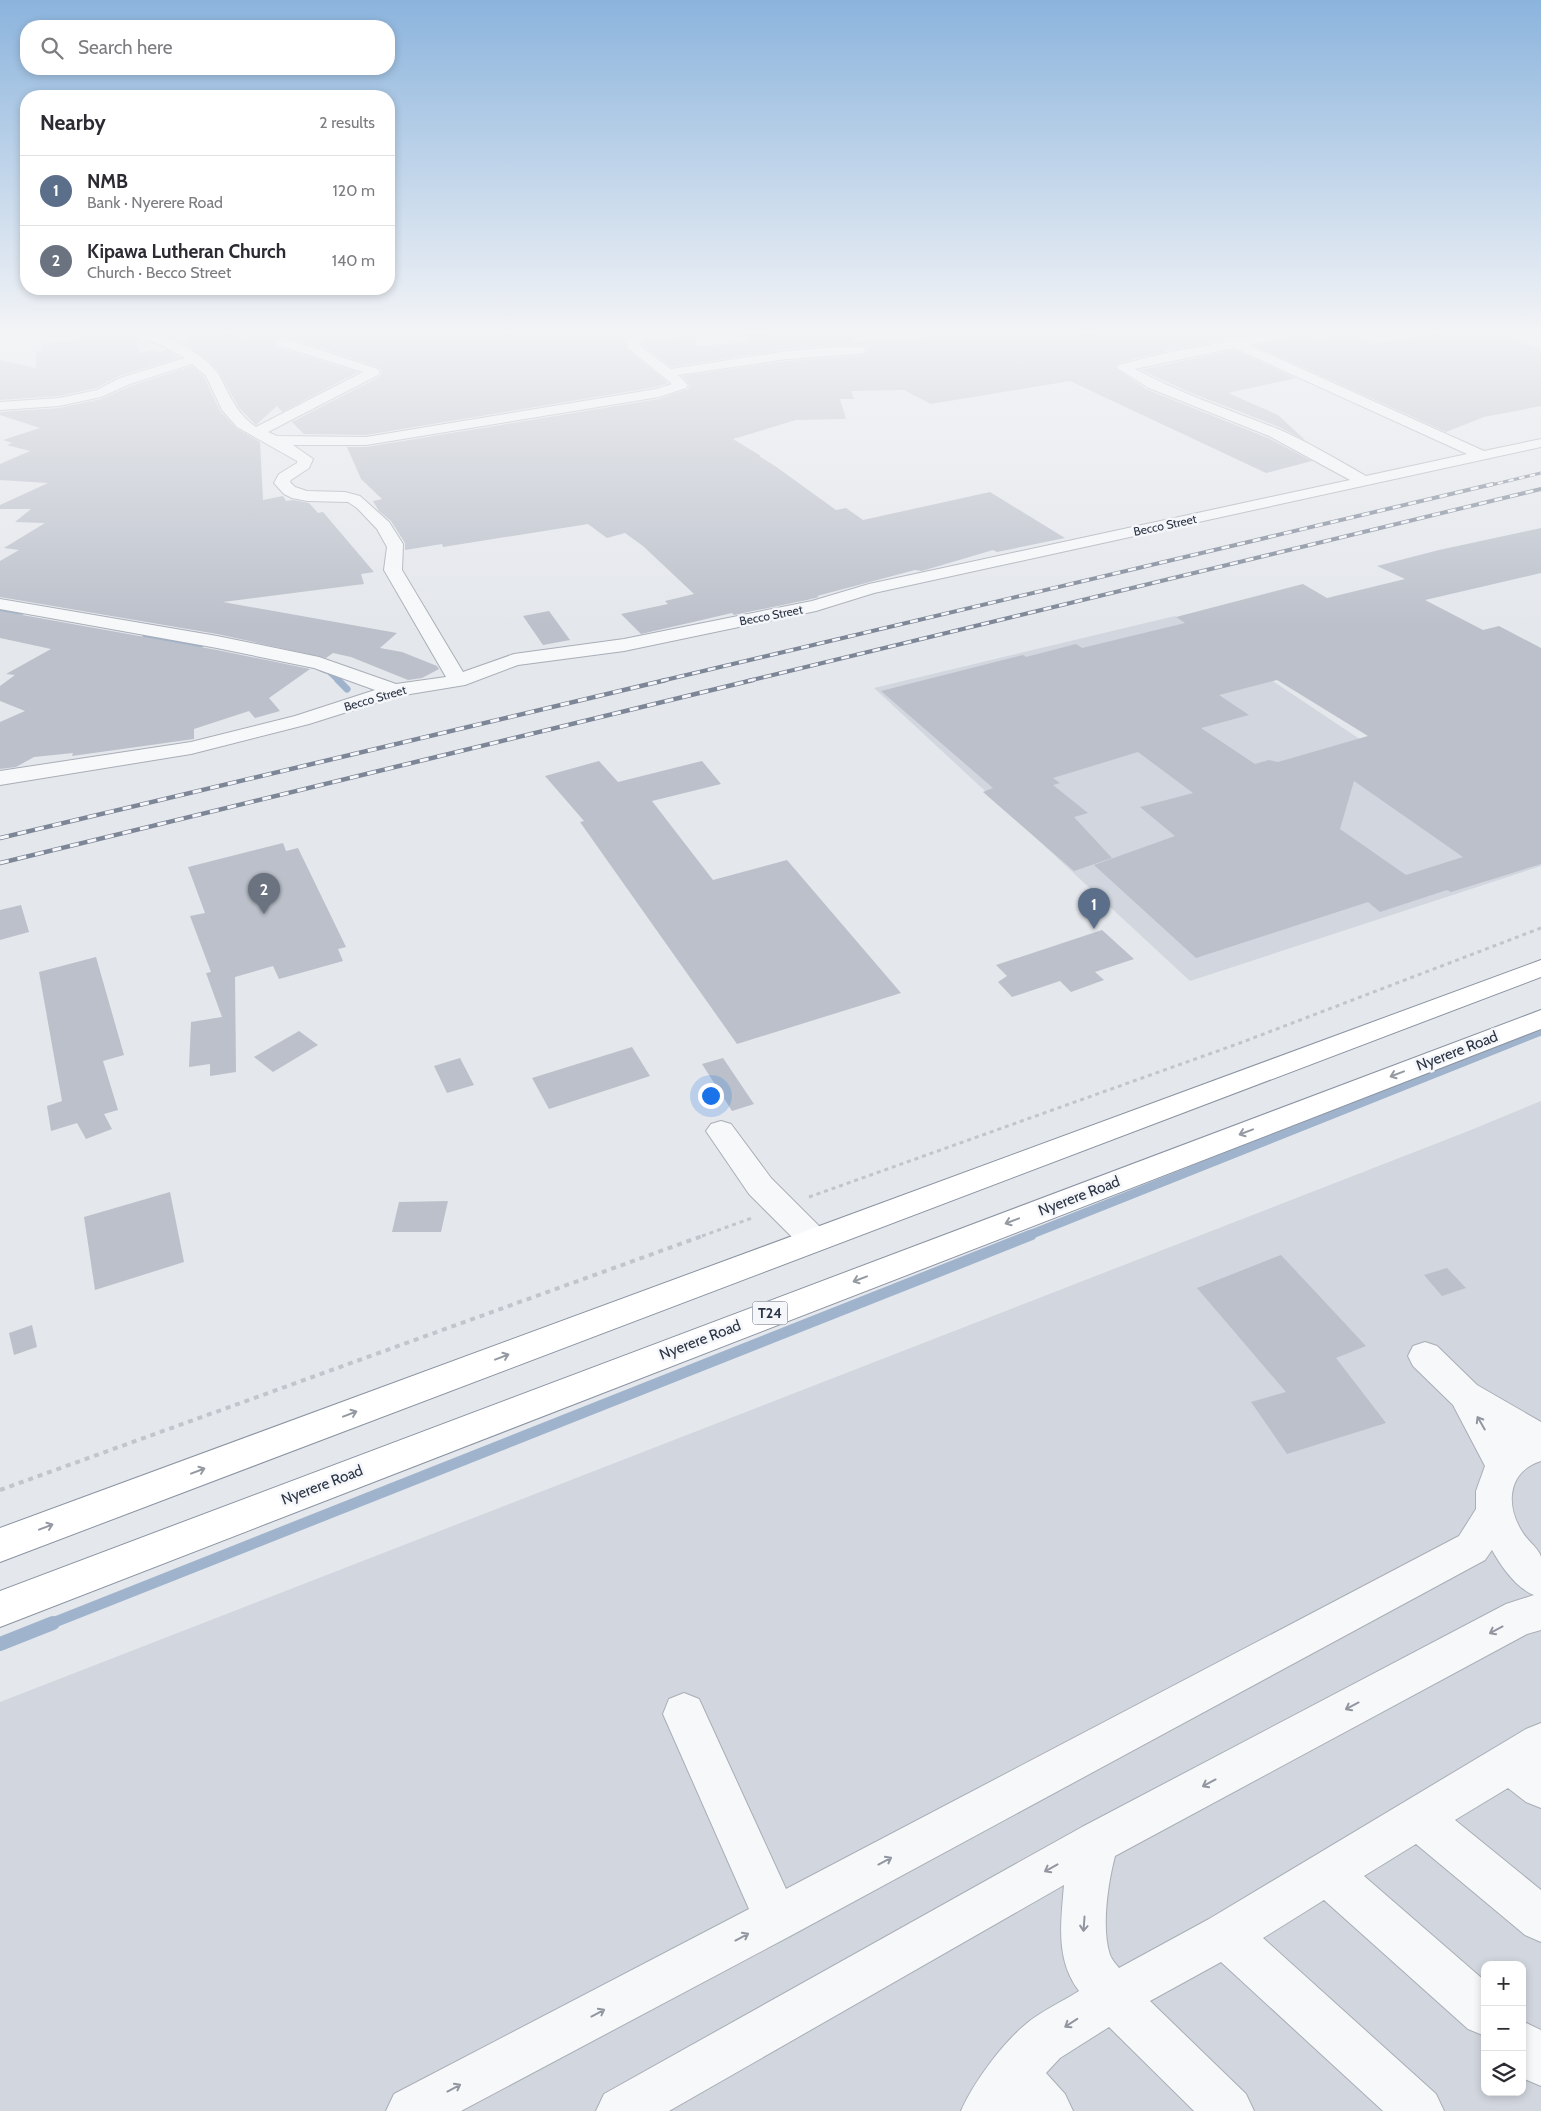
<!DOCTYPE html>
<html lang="en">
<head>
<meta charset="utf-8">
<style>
  :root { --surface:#fff; --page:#f7f7f7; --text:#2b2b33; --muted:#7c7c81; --line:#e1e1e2; --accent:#111827 }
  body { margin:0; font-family:Cabin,sans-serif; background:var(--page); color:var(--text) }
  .controls { position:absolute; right:15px; bottom:15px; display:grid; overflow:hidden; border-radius:10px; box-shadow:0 2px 8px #0003 }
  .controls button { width:45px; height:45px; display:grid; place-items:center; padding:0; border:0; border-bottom:1px solid var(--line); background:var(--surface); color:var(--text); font:25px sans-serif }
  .you { position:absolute; left:710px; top:1095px; width:18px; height:18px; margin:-12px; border:4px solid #fff; border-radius:50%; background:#1a73e8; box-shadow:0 0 0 8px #1a73e833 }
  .badge { display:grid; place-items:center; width:32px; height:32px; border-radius:50%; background:var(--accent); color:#fff; font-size:16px; font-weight:700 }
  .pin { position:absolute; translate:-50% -41px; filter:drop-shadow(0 1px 2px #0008) }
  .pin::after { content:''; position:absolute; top:26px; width:18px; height:15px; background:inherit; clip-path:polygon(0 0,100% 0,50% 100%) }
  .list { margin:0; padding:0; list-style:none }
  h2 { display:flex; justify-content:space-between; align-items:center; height:65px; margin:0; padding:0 20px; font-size:21px }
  h2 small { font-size:16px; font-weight:400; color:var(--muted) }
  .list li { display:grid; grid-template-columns:32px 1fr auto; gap:15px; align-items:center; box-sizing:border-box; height:70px; padding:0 20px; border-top:1px solid var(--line) }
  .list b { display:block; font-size:19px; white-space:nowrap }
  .list p { margin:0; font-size:16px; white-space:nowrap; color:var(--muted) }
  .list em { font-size:16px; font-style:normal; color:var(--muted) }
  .icon { flex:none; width:28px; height:28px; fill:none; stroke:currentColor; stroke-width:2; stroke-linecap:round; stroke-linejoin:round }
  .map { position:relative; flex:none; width:1541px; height:2111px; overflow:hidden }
  .search { position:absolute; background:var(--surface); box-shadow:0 2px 8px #0003; left:20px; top:20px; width:375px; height:55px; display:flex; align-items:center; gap:12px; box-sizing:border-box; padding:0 18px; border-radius:20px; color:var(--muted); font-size:19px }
  .panel { position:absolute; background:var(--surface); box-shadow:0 2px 8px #0003; left:20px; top:90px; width:375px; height:205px; border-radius:20px }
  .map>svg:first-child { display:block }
  .built { fill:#d2d6de; fill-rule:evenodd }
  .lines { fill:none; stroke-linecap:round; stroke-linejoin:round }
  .stream-far4 { stroke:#9fb4cc; stroke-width:5.5 }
  .stream-far3 { stroke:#9fb4cc; stroke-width:7 }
  .stream-far2 { stroke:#9fb4cc; stroke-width:9 }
  .stream-far1 { stroke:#9fb4cc; stroke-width:11 }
  .stream { stroke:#9fb4cc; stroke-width:14 }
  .building { fill:#bbc0ca; fill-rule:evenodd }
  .minor-casing { stroke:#a9aeb7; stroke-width:2 }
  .highway-casing { stroke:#8b94a3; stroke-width:2 }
  .path-far1 { stroke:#c2c5cb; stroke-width:3; stroke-dasharray:4 4; stroke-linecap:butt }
  .path { stroke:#c2c5cb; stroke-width:4; stroke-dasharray:5 5; stroke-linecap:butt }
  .minor { fill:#f7f8fa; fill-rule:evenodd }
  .highway { fill:#fff; fill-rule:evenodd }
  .rail-far2-casing { stroke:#7d8696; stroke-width:3 }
  .rail-far1-casing { stroke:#7d8696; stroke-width:4 }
  .rail-casing { stroke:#7d8696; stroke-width:4.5 }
  .rail-far2 { stroke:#f4f6f9; stroke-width:2; stroke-dasharray:5.5; stroke-linecap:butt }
  .rail-far1 { stroke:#f4f6f9; stroke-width:2.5; stroke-dasharray:8; stroke-linecap:butt }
  .rail { stroke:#f4f6f9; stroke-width:3; stroke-dasharray:9; stroke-linecap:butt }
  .oneway { stroke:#959aa2 }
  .oneway2 { stroke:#9196a0 }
  .labels { text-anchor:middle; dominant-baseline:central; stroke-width:5; stroke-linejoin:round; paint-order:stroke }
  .far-street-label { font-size:12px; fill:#2b3445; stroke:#f4f6f9 }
  .shield { fill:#f4f6f9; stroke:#676e7b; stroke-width:1 }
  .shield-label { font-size:14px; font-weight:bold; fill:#2b3445 }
  .street-label { font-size:15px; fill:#2b3445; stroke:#f4f6f9 }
</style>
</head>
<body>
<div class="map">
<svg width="1541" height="2111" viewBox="0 0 1541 2111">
  <rect width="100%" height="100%" fill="#e4e7ec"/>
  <path class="built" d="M1175,616L1541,860V866L1190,981L874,688Z
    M1541,1101V2111H0V1702L1466,1132ZM1485,1965H1522V2092H1485Z"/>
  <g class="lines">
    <path class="stream-far4" d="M0,612H22
      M145,635L201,645
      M321,669L329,672L339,681"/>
    <path class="stream-far3" d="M338,680L347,689"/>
    <path class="stream-far2" d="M1027,1236L1541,1031"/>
    <path class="stream-far1" d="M50,1624L1031,1235"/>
    <path class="stream" d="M0,1644L53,1623"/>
  </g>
  <path class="building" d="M217,329L246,341L265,329H458L471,336L488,338L505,336L518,329H633L621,341H626L627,349L668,383L656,387L366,435L304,434L292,422L379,377L382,373L380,368L288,337H276L274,343L276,347L358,372L282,412L277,406L256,425L239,408L218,371L209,361L187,345L189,331Z
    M816,329L848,330L855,341L927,339L923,333L994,329H1037L1052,338L1129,329H1277L1237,337L1225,336L1222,340L1161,352L1119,363L1115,368L1148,390L1268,438L1312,461L1266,473L1070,381L931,404L904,390L851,391L854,399H840L846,419L796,420L733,439L761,456H759L775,466L836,510L846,508L863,520L990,492L1065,538L997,552L993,550L922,571L915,570L817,596L819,597L807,600L734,615L732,613L641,634L621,614L668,604L665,601L694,594L643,546L625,533L607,538L588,524L443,547L442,544L405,550V543L391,521L379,511L373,501L382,499L361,479L347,447H366L659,399L688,389L690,385L682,376L787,361L859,356L866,354L867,349L864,345H835L787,349L671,367L642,345L644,340L694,337L698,346L748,342L744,335Z
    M1468,329H1484L1541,349V406L1484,417L1446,432L1255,346L1312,333V340L1356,335L1374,344Z
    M96,330H116L119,334L137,339L139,353L154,350L158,352L167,350L180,358L119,376L96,388L59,396L0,400V360L36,368V352L41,351L42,343L80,340L82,338L91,337Z
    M1234,350L1296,378L1228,393L1278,415L1306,441L1279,427L1189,392L1141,370Z
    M192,366L204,377L220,411L236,428L260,442L263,500L283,496L286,501L293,500L309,503L318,513L323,512L374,572L361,574L364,584L223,602L397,633L380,648L402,652L437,666L439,669L422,678L408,680L351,657L333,653L326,658L217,634L0,597V561L19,550L4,548L45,523L15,522L31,509H0V505L48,483L0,480V464L30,451L7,445L12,443L3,440L40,428L0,415V412L59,408L101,399L131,386Z
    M1541,528V573L1425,600L1483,630L1499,626L1541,648V864L1451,892L1447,890L1380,912L1368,902L1196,958L1094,865L1175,836L1140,807L1193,793L1138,752L1053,778L1060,783L1053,785L1088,813L1074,817L1112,858L1074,871L983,792L993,788L881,691L1023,655L1026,657L1076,644L1082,648L1185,623L1176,617L1303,584L1327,598L1405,579L1377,566L1439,550ZM1277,680L1368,736L1278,762L1269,760L1255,764L1201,728L1249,715L1219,695ZM1354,781L1463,857L1406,875L1340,829Z
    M0,611L217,650L310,669L269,698L280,711L255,718L249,711L194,729V739L72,756L73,753L34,757L16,767L0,769V722L25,711L0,701V686L15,675L6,674L51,649L0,638Z
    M549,611L570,640L543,645L523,616Z
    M599,761L618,782L702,761L721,784L652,801L713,880L787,860L901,993L737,1044L580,822L584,821L545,776Z
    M283,843L286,851L298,848L346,947L338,949L343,961L279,979L273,966L235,977L236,1072L210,1076V1064L189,1067L191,1022L222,1017L206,973L211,972L190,916L205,913L188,867Z
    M21,905L29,932L0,940V910Z
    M1102,930L1134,959L1095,972L1104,980L1071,992L1060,981L1012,997L998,982L1007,976L996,965Z
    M96,957L124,1055L103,1061L118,1110L104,1114L112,1129L86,1139L77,1123L51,1131L47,1106L62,1101L39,972Z
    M299,1031L318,1045L273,1072L254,1057Z
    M632,1047L650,1076L549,1109L532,1078Z
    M460,1058L474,1085L447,1093L434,1066Z
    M723,1058L754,1104L732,1111L702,1064Z
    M170,1192L184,1262L95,1290L84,1217Z
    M448,1201L441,1232H392L399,1202Z
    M1281,1255L1366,1346L1336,1358L1386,1423L1287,1454L1251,1402L1286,1392L1197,1288Z
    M1447,1268L1466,1288L1442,1296L1424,1275Z
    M32,1325L37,1347L14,1355L9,1333Z"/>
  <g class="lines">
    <defs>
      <path id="minor" d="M118,329C153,329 194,344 217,372C220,376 222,381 224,385C233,403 240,416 256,427L363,372L277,345L276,342L277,339H287L378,369L380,372L378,375L268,432L277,436L366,437L656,389L672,384L628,348C626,341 631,331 638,329L644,333L640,346L671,369L787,351L835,347H864L865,350L864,353L859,354L787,359L678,375L688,385L686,388L659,397L366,445H293L313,459L309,468L291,480L290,482L295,487L307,491L345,492L360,496L389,522L403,544L402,570L463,672L514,654L624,639L812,601L869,584L1350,480L1269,436L1149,388L1117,368L1119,365L1161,354L1224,342L1225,338L1230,337L1237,339L1288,329H1315L1309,333L1249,345L1484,451L1541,439V447L874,593L816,611L624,651L518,665L465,685L398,696L309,724L191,754L0,785V771L191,742L295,716L375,690L314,668L217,648L0,609V599L217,636L319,657L396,684L446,677L384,570L387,547L377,529L357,508L348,502L307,501L292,498L284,494L274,483L279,474L297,463V461L237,427L222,410L206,376L192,364L130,384L101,397L59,406L0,410V402L59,398L97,390L120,378L185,358L161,345L120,332ZM1234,348L1467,454L1366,476C1338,460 1308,442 1278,429C1230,410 1181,394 1135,369Z
        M460,329H516C506,339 470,339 460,329Z
        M721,1121L731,1124L771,1178L825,1232L830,1240L825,1248L814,1252L803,1248L749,1194L706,1131L711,1124Z
        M1425,1342L1437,1346L1477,1385L1541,1422V1461C1507,1472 1505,1506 1523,1533C1527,1540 1540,1550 1541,1557C1541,1578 1541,1608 1541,1630L1527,1634L1115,1856C1108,1883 1101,1928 1110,1955C1112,1960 1116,1964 1119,1968L1209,1919L1526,1729L1541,1723V1808L1526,1802L1508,1788L1455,1820L1541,1890V1942L1525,1935L1416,1844L1364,1876L1485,1981V2036L1468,2029L1324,1900L1263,1938L1436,2094L1444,2111H1383L1221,1962L1150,2001L1246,2094L1254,2111H1194L1109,2027L1060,2058L1046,2073L1065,2094L1073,2111H961C973,2083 1002,2044 1026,2024C1041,2011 1062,2002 1079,1991C1055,1960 1061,1921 1064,1885L669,2111H596L604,2094L1082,1827L1506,1604L1534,1595C1516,1588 1501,1566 1492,1550L1485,1560L792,1935L461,2111H386L394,2094L749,1909L663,1714L669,1699L684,1693L699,1699L786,1889L1459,1536L1476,1509V1491L1485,1466L1453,1405L1413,1366L1408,1356L1413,1346Z
        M1522,2021L1541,2030V2086L1522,2078Z"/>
      <path id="highway" d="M1541,960V977L0,1562V1528Z
        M1541,1010V1029L0,1627V1591Z"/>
    </defs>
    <use href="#minor" class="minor-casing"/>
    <use href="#highway" class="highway-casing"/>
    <path class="path-far1" d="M809,1197L1240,1043L1541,928
      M702,1236L752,1218"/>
    <path class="path" d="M0,1490L705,1235"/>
    <use href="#minor" class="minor"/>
    <use href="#highway" class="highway"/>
    <defs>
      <path id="rail-far2" d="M1487,486L1541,473"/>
      <path id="rail-far1" d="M661,681L1493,484
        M748,681L1541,489"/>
      <path id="rail" d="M0,838L666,680
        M0,863L753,680"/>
    </defs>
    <use href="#rail-far2" class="rail-far2-casing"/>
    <use href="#rail-far1" class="rail-far1-casing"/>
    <use href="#rail" class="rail-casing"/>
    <use href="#rail-far2" class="rail-far2"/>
    <use href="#rail-far1" class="rail-far1"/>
    <use href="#rail" class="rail"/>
  </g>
  <defs><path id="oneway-shaft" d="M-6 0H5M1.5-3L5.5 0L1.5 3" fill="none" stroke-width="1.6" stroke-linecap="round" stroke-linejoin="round" transform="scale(1.25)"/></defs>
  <g class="oneway">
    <use href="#oneway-shaft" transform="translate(1397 1074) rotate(159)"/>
    <use href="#oneway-shaft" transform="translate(1246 1132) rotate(159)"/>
    <use href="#oneway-shaft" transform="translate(1012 1221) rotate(159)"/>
    <use href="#oneway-shaft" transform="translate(860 1279) rotate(159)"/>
    <use href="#oneway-shaft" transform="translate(502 1357) rotate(-21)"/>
    <use href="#oneway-shaft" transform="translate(350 1414) rotate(-21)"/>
    <use href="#oneway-shaft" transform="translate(198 1471) rotate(-21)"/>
    <use href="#oneway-shaft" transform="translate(46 1527) rotate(-21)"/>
  </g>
  <g class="oneway2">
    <use href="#oneway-shaft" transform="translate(1481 1423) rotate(-120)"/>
    <use href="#oneway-shaft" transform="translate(1496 1630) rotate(152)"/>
    <use href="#oneway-shaft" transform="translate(1352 1706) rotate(152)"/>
    <use href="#oneway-shaft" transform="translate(1209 1783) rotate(152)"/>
    <use href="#oneway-shaft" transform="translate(885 1861) rotate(-28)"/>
    <use href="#oneway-shaft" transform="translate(1051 1868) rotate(151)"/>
    <use href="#oneway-shaft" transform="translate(1084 1924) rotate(94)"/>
    <use href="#oneway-shaft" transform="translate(742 1937) rotate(-28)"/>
    <use href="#oneway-shaft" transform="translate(598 2013) rotate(-28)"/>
    <use href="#oneway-shaft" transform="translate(1071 2023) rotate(147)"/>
    <use href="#oneway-shaft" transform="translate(454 2088) rotate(-28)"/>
  </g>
  <linearGradient id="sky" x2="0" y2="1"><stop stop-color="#8bb4dd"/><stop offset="0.53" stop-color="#f3f4f6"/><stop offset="1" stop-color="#f3f4f6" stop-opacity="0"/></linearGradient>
  <rect width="1541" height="625" fill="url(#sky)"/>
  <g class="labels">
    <g class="far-street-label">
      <text transform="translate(1165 525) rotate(-12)">Becco Street</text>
      <text transform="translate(771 615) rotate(-11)">Becco Street</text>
      <text transform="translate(375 698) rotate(-16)">Becco Street</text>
    </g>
    <rect class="shield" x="752.5" y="1301.5" width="35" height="23" rx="4"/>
    <g class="shield-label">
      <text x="770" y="1313">T24</text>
    </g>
    <g class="street-label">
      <text transform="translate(1457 1051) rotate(-21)">Nyerere Road</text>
      <text transform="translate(1079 1196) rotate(-21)">Nyerere Road</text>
      <text transform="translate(700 1340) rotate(-21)">Nyerere Road</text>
      <text transform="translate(322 1485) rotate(-21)">Nyerere Road</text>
    </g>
  </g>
</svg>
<div class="controls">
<button>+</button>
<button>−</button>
<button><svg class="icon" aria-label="layers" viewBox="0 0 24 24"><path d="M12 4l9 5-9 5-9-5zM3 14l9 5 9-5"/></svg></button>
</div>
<div class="you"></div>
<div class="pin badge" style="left:1094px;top:929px;background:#5c6f8a">1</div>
<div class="pin badge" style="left:264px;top:914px;background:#6b7280">2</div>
<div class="search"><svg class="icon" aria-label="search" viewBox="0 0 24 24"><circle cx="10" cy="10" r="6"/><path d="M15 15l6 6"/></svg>Search here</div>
<section class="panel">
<h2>Nearby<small>2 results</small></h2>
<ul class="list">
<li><span class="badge" style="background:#5c6f8a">1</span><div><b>NMB</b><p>Bank · Nyerere Road</p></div><em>120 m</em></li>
<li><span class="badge" style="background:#6b7280">2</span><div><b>Kipawa Lutheran Church</b><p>Church · Becco Street</p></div><em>140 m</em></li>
</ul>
</section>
</div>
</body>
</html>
